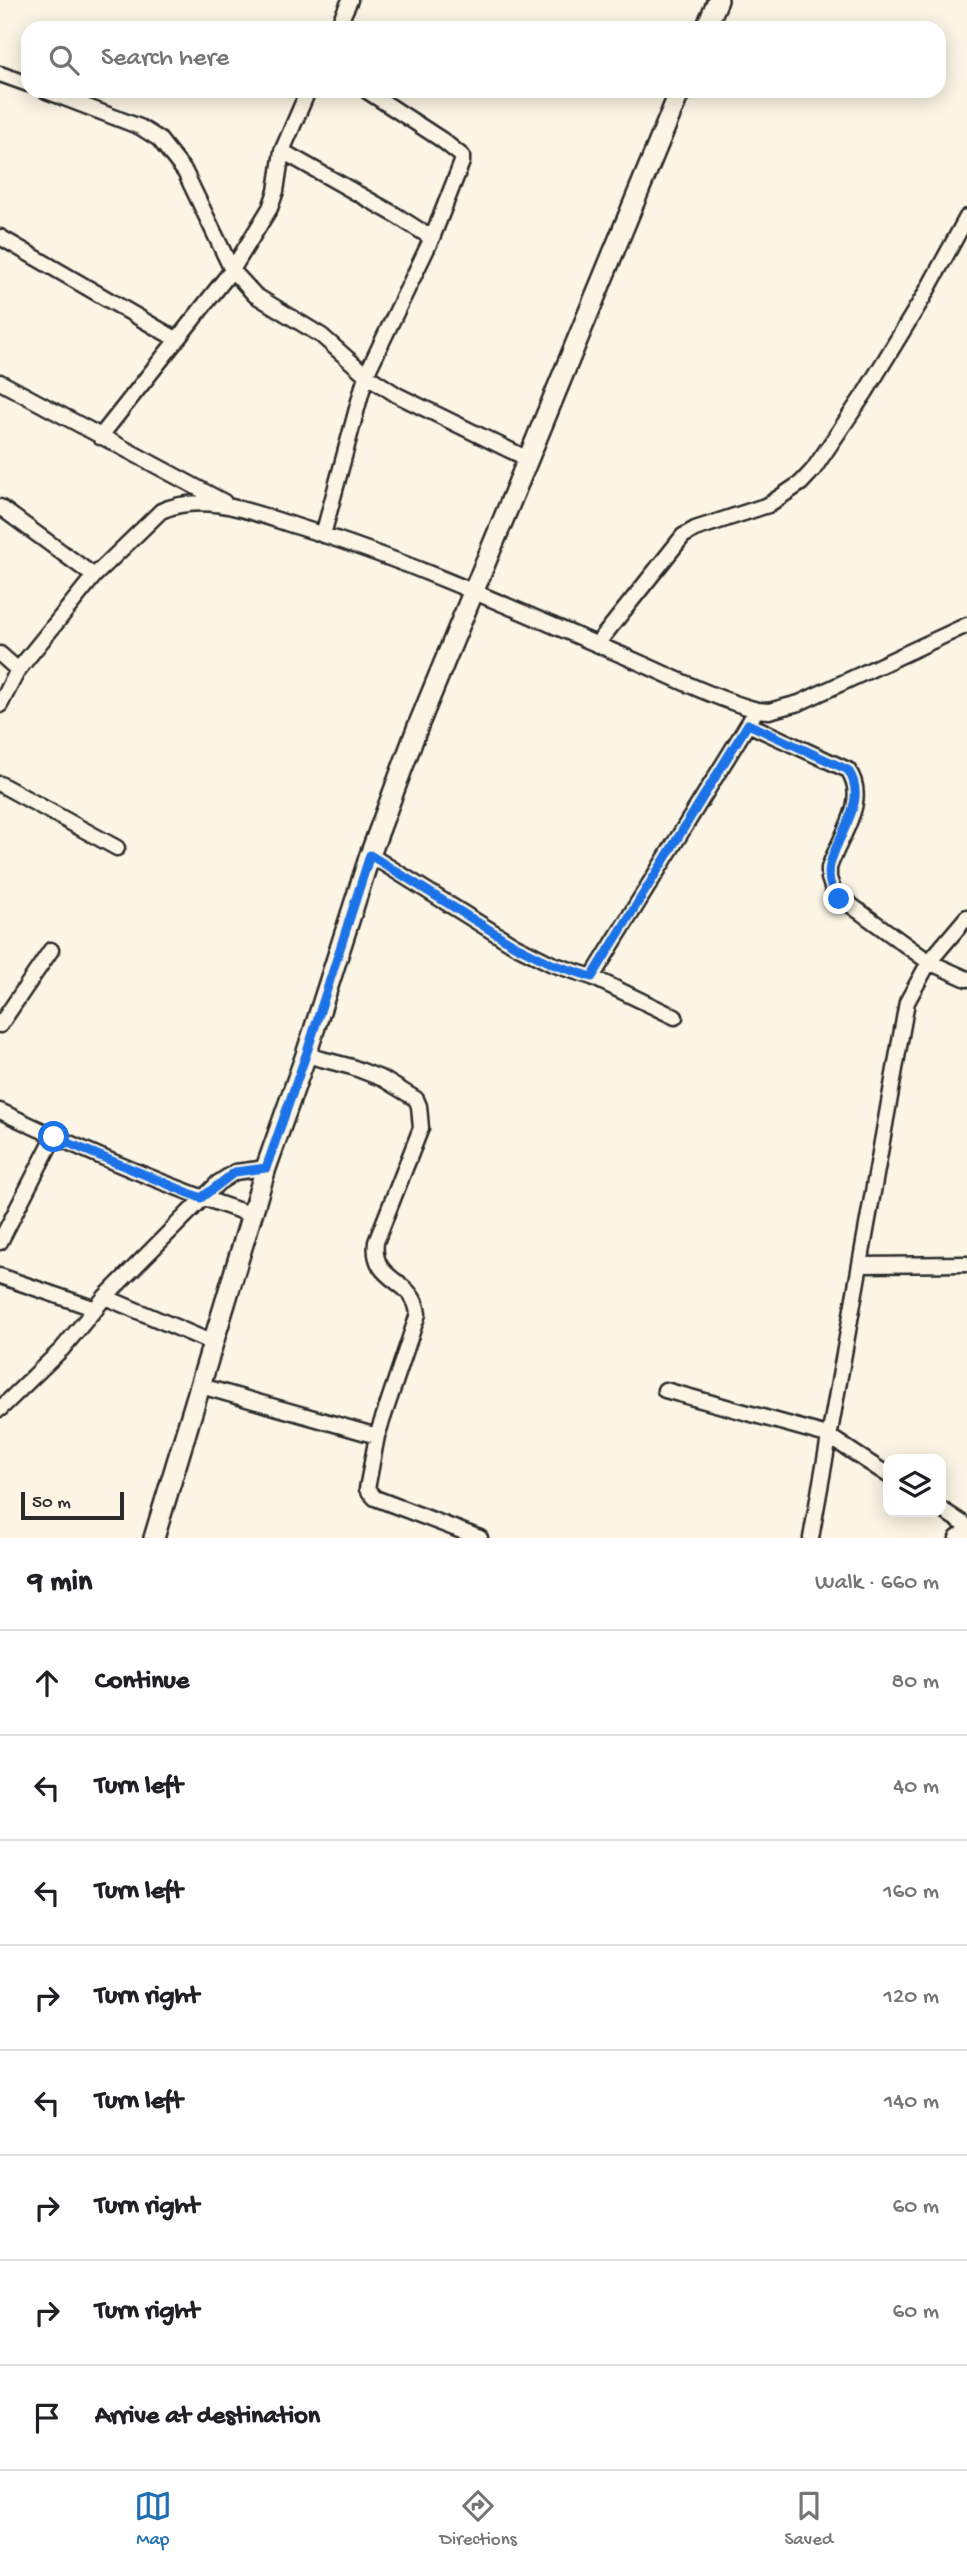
<!DOCTYPE html>
<html lang="en">
<head>
<meta charset="utf-8">
<style>
  :root { --surface:#fff; --page:#f6f6f6; --text:#202124; --muted:#757577; --line:#e0e0e0; --accent:#1f6fb2 }
  body { margin:0; font-family:"Gochi Hand",sans-serif; background:var(--page); color:var(--text) }
  .controls { position:absolute; right:21px; bottom:21px; display:grid; overflow:hidden; border-radius:14px; box-shadow:0 4px 18px #0003 }
  .controls button { width:63px; height:63px; display:grid; place-items:center; padding:0; border:0; border-bottom:2px solid var(--line); background:var(--surface); color:var(--text); font:35px sans-serif }
  .scale { position:absolute; left:21px; bottom:18px; width:103px; box-sizing:border-box; padding-left:7px; border:4px solid #2b2b2b; border-top:0; font-size:19px; line-height:24px; white-space:nowrap; color:#2b2b2b; -webkit-text-stroke:5px #fcf5e5; paint-order:stroke }
  .stop { position:absolute; width:21px; height:21px; margin:-16px; border:5px solid #1a73e8; border-radius:50%; background:#fff }
  .stop.end { background:#1a73e8; border-color:#fff; box-shadow:0 2px 7px #0008 }
  .list { margin:0; padding:0; list-style:none }
  h2 { display:flex; justify-content:space-between; align-items:center; height:91px; margin:0; padding:0 28px; font-size:30px }
  h2 small { font-size:23px; font-weight:400; color:var(--muted) }
  .list li { display:grid; grid-template-columns:46px 1fr auto; gap:21px; align-items:center; box-sizing:border-box; height:105px; padding:0 28px; border-top:2px solid var(--line) }
  .list b { display:block; font-size:26px; white-space:nowrap }
  .list em { font-size:23px; font-style:normal; color:var(--muted) }
  .icon { flex:none; width:38px; height:38px; fill:none; stroke:currentColor; stroke-width:2; stroke-linecap:round; stroke-linejoin:round }
  .map { position:relative; flex:none; width:967px; height:1538px; overflow:hidden }
  .search { position:absolute; background:var(--surface); box-shadow:0 4px 18px #0003; left:21px; right:21px; top:21px; height:77px; display:flex; align-items:center; gap:18px; box-sizing:border-box; padding:0 24px; border-radius:21px; color:var(--muted); font-size:26px }
  .sheet { height:931px; background:var(--surface) }
  nav { display:flex; justify-content:space-around; align-items:center; box-sizing:border-box; height:98px; border-top:2px solid var(--line); background:var(--surface); font-size:19px; color:var(--muted) }
  nav a { display:grid; justify-items:center; gap:4px }
  nav .on { color:var(--accent) }
  .map>svg:first-child { display:block }
  .lines { fill:none; stroke-linecap:round; stroke-linejoin:round }
  .street-casing { stroke:#2b2b2b; stroke-width:19 }
  .secondary-casing { stroke:#2b2b2b; stroke-width:24 }
  .street { stroke:#fcf5e5; stroke-width:14 }
  .secondary { stroke:#fcf5e5; stroke-width:19 }
  .route { stroke:#1a73e8; stroke-width:9 }
</style>
</head>
<body>
<div class="map">
<svg width="967" height="1538" viewBox="0 0 967 1538">
  <rect width="100%" height="100%" fill="#fcf5e5"/>
  <filter id="ink" filterUnits="userSpaceOnUse"><feTurbulence type="fractalNoise" baseFrequency=".0143" numOctaves="2"/><feDisplacementMap in="SourceGraphic" scale="14" xChannelSelector="R" yChannelSelector="G"/><feConvolveMatrix kernelMatrix="1 2 1 2 8 2 1 2 1" color-interpolation-filters="sRGB"/></filter>
  <g filter="url(#ink)">
    <g class="lines">
      <defs>
        <path id="street" d="M337,28L350,0
          M0,74L28,84
          M46,91L140,127L159,139L185,172L232,270L255,295L322,336L366,375L397,395L528,459
          M367,91L442,140L462,156V162L432,238
          M282,151L394,214L432,238L366,375L323,535
          M0,237L176,339
          M0,382L224,502
          M100,437L232,270L270,208L276,191L282,151L308,91
          M0,507L94,576
          M597,644L683,536L695,529L768,505L801,483L813,470L865,393L924,296L967,217
          M0,654L18,670
          M0,705L18,670L94,576L161,511C205,491 256,514 299,527C413,562 520,612 629,658C671,676 713,698 757,710L769,711L799,703L967,625
          M748,724L848,770C870,801 839,837 829,868V878L834,893L929,962L967,979
          M0,784L117,848
          M370,855L514,945L552,964L592,977L675,1017
          M592,977L753,716
          M0,1025L51,950
          M306,1055L352,1067L383,1079L416,1099L419,1106L421,1128L376,1242C371,1284 414,1277 418,1314L377,1436L367,1489L375,1498L480,1538
          M0,1111C82,1150 166,1186 252,1215
          M0,1242L54,1137
          M860,1265L967,1264
          M0,1276L96,1309
          M105,1297L213,1343
          M201,1386L377,1436
          M665,1390L827,1435L888,1475
          M0,1409L62,1349L105,1297L218,1183L235,1172L266,1168
          M941,1509L967,1526
          M811,1538L907,1002L929,962L967,917
          M957,1538L967,1532"/>
        <path id="secondary" d="M706,28L718,0
          M154,1538L266,1168L306,1055L370,855L418,726L680,91"/>
      </defs>
      <use href="#street" class="street-casing"/>
      <use href="#secondary" class="secondary-casing"/>
      <use href="#street" class="street"/>
      <use href="#secondary" class="secondary"/>
    </g>
  </g>
  <g class="lines" filter="url(#ink)">
    <path class="route" d="M54,1137L201,1198L235,1172L266,1168L306,1055L370,855L514,945L552,964L592,977L748,724L848,770C878,814 803,859 839,899"/>
  </g>
</svg>
<div class="controls">
<button><svg class="icon" aria-label="layers" viewBox="0 0 24 24"><path d="M12 4l9 5-9 5-9-5zM3 14l9 5 9-5"/></svg></button>
</div>
<div class="scale">50 m</div>
<div class="stop" style="left:54px;top:1137px"></div>
<div class="stop end" style="left:839px;top:899px"></div>
<div class="search"><svg class="icon" aria-label="search" viewBox="0 0 24 24"><circle cx="10" cy="10" r="6"/><path d="M15 15l6 6"/></svg>Search here</div>
</div>
<section class="sheet">
<h2>9 min<small>Walk · 660 m</small></h2>
<ul class="list">
<li><svg class="icon" aria-label="ahead" viewBox="0 0 24 24"><path d="M12 20V5M6 11l6-6 6 6"/></svg><div><b>Continue</b></div><em>80 m</em></li>
<li><svg class="icon" aria-label="left" viewBox="0 0 24 24"><path d="M17 20v-9H6M10 6l-5 5 5 5"/></svg><div><b>Turn left</b></div><em>40 m</em></li>
<li><svg class="icon" aria-label="left" viewBox="0 0 24 24"><path d="M17 20v-9H6M10 6l-5 5 5 5"/></svg><div><b>Turn left</b></div><em>160 m</em></li>
<li><svg class="icon" aria-label="right" viewBox="0 0 24 24"><path d="M7 20v-9h11M14 6l5 5-5 5"/></svg><div><b>Turn right</b></div><em>120 m</em></li>
<li><svg class="icon" aria-label="left" viewBox="0 0 24 24"><path d="M17 20v-9H6M10 6l-5 5 5 5"/></svg><div><b>Turn left</b></div><em>140 m</em></li>
<li><svg class="icon" aria-label="right" viewBox="0 0 24 24"><path d="M7 20v-9h11M14 6l5 5-5 5"/></svg><div><b>Turn right</b></div><em>60 m</em></li>
<li><svg class="icon" aria-label="right" viewBox="0 0 24 24"><path d="M7 20v-9h11M14 6l5 5-5 5"/></svg><div><b>Turn right</b></div><em>60 m</em></li>
<li><svg class="icon" aria-label="arrive" viewBox="0 0 24 24"><path d="M6 21V4h12l-3 4 3 4H6"/></svg><div><b>Arrive at destination</b></div></li>
</ul>
</section>
<nav>
<a class="on"><svg class="icon" aria-label="map" viewBox="0 0 24 24"><path d="M3 6l6-2 6 2 6-2v14l-6 2-6-2-6 2zM9 4v14M15 6v14"/></svg>Map</a>
<a><svg class="icon" aria-label="directions" viewBox="0 0 24 24"><path d="M12 3l9 9-9 9-9-9zM9 14v-3h6M13 9l2 2-2 2"/></svg>Directions</a>
<a><svg class="icon" aria-label="saved" viewBox="0 0 24 24"><path d="M7 4h10v16l-5-4-5 4z"/></svg>Saved</a>
</nav>
</body>
</html>
